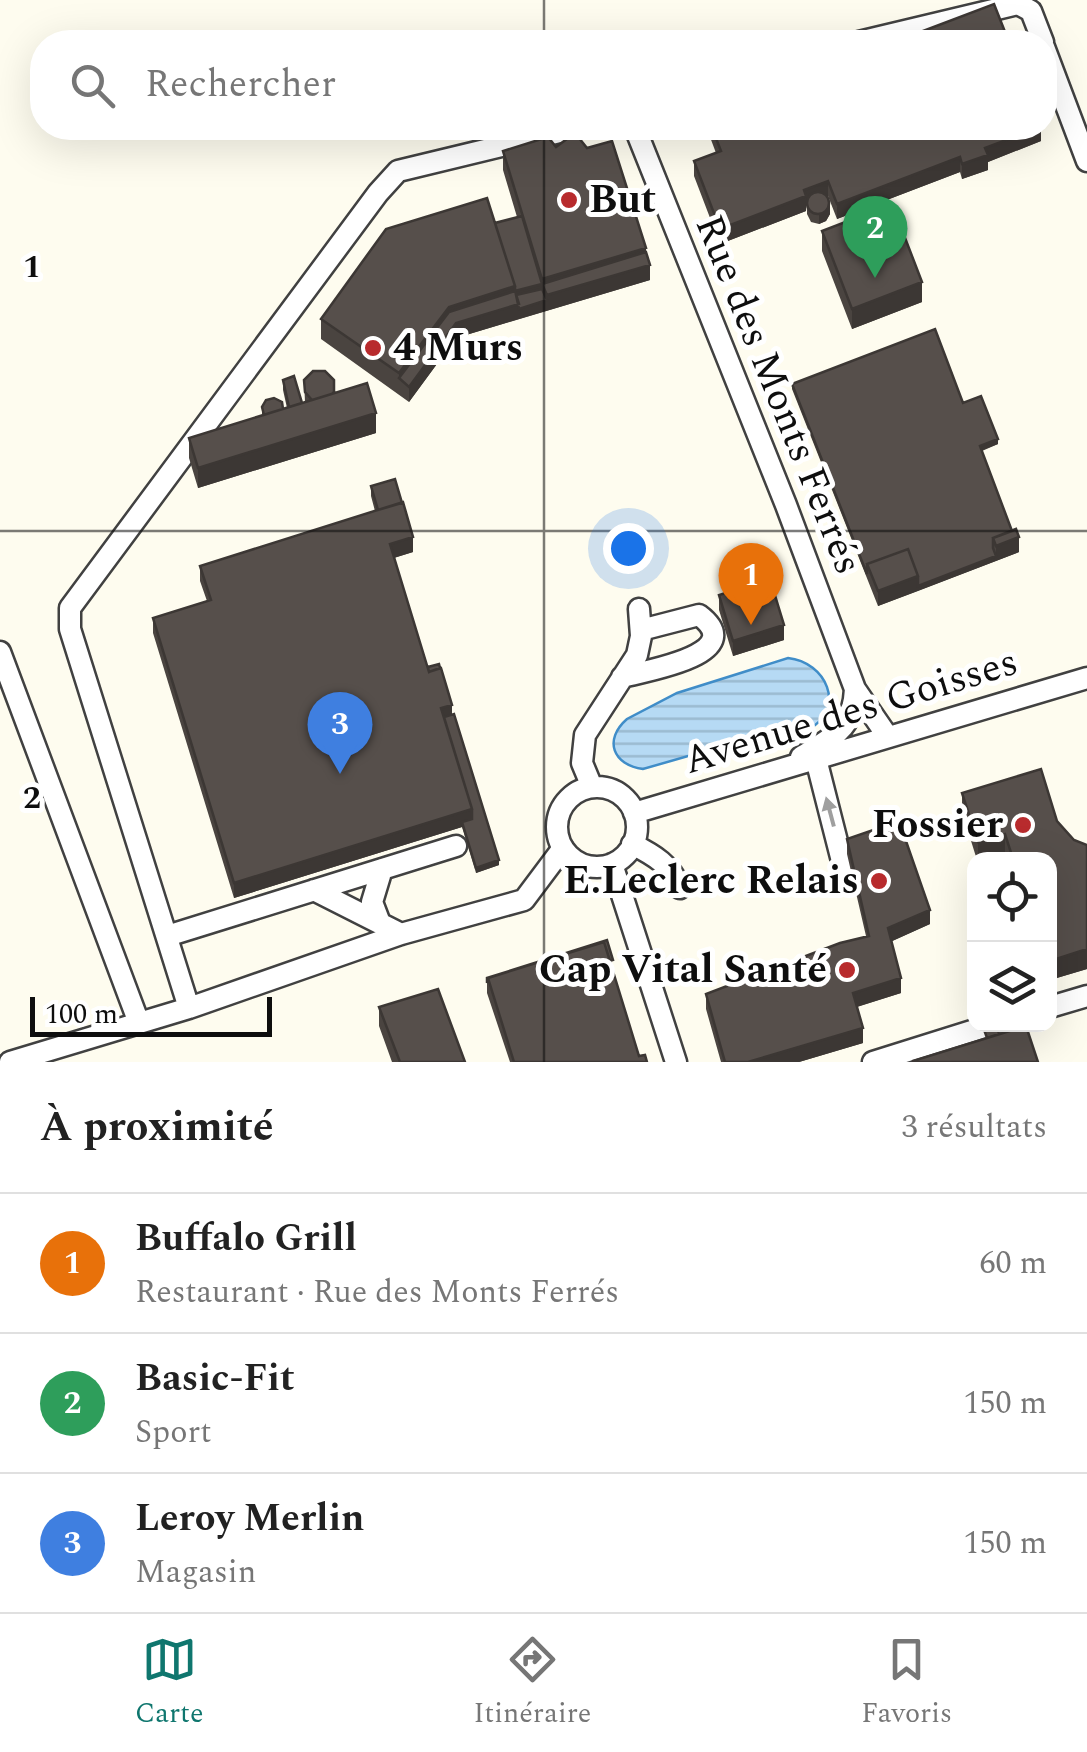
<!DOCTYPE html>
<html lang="fr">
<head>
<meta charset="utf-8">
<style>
  :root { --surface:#fff; --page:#f2f2f2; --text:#222; --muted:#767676; --line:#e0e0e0; --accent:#0f766e }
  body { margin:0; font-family:Spectral,serif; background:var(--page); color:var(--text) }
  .controls { position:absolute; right:30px; bottom:30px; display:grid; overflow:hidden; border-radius:20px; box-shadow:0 10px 40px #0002 }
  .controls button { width:90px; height:90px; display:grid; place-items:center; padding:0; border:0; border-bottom:2px solid var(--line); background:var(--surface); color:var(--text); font:50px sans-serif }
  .scale { position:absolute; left:30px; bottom:25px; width:242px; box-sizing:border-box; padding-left:10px; border:5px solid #0e0e0e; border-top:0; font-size:28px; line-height:35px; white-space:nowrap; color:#0e0e0e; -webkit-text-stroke:8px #fff; paint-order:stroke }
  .you { position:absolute; left:628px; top:548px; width:35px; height:35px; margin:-25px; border:8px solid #fff; border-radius:50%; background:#1a73e8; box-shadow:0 0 0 15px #1a73e833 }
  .badge { display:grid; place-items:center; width:65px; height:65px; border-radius:50%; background:var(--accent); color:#fff; font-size:32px; font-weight:700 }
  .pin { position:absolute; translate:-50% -82px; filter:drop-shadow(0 2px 5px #0008) }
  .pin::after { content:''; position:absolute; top:52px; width:35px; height:30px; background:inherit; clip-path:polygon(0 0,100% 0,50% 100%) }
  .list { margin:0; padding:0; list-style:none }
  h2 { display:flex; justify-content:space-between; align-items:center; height:130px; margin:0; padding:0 40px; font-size:42px }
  h2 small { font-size:32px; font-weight:400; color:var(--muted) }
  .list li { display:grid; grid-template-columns:65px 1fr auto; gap:30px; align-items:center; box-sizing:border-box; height:140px; padding:0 40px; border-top:2px solid var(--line) }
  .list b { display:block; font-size:38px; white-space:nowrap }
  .list p { margin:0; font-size:32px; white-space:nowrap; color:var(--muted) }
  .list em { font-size:32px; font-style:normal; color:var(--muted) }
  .icon { flex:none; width:55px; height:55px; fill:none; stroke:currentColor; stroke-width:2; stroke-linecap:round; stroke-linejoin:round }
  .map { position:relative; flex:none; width:1087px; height:1062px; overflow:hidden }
  .search { position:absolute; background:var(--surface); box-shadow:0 10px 40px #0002; left:30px; right:30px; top:30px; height:110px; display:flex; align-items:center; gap:25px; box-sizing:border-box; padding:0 35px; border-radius:40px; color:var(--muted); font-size:38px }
  .sheet { height:550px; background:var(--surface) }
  nav { display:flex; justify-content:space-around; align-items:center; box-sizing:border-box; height:140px; border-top:2px solid var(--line); background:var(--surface); font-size:28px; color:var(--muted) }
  nav a { display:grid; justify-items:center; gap:5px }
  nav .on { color:var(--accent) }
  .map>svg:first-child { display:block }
  .water { fill:url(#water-rules); stroke:#408dc8; stroke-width:2.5 }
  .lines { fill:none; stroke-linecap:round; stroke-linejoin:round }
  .minor-casing { stroke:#414141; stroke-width:25 }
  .minor { stroke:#fff; stroke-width:20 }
  .wall { fill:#4a4440 }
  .shaded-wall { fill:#3c3734 }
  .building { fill:#564f4b; stroke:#3c3734; stroke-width:2.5 }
  .oneway { fill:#9f9f9f }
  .grid { fill:none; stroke:#0e0e0e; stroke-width:2.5; stroke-opacity:0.55 }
  .poi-dot { fill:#b82b2d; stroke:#fff; stroke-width:4 }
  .labels { text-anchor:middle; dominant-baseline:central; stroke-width:10; stroke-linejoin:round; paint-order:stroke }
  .poi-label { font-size:40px; font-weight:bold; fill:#0e0e0e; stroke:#fff; text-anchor:end }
  .street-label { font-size:40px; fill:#0e0e0e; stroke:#fff }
  .grid-label { font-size:32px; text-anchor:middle; font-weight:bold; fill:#0e0e0e; stroke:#fff; stroke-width:10; stroke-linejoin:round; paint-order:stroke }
</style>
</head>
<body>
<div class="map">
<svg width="1087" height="1062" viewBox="0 0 1087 1062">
  <defs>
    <pattern id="water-rules" width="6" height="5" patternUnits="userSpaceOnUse" patternTransform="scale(2.5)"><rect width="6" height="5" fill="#b6daf4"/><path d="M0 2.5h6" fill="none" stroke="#9bbad0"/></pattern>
  </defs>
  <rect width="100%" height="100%" fill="#fefcef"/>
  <path class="water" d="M788,658C826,662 847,708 809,729C790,739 761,741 740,746L737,742L643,769C613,765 603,740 627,719L677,693Z"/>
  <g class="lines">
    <defs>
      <path id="minor" d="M859,42L1018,4L1031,11L1043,42
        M1044,47L1087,161
        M635,128L786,505L855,689L888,737
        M0,652L139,1023
        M622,677C645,671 751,654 699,615L641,630
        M801,757C834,736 853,730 855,689
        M816,759L843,865
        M592,787L582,763L585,735L637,655L641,636L639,609
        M557 827a40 40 0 1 1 80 0a40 40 0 1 1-80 0Z
        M634,813L1087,678
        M632,844C654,855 671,865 680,888
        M612,864L676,1062
        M314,890L401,934
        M380,923L372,902L382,869
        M167,936L456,846
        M1050,1007L1087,996
        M189,1008L70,629V608L378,193L398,171L576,128
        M10,1062L189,1008L401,934L524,900L563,848
        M873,1062L994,1024"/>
    </defs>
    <use href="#minor" class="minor-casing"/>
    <use href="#minor" class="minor"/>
  </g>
  <path class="wall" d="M710,128H1041V141L988,162V170L962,179L960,172L837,219L828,196L830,214L826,221L819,224L811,222L807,214V204L806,211L720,244L694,176V161L716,153L710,137Z
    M503,151L646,252L650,280L456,338L409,402L321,339V319L495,223L517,217L503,170Z
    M822,231L922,302L852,329L822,251Z
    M283,380L302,403L305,402L304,380L334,393L376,433L198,488L189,458V438L262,415V407L287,408L283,390Z
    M792,384L963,403L998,444L982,451L1019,552L878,606L792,389Z
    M371,486L413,552L394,558L428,667L452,715L499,865L476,873L462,827L234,898L153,633V618L207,601L200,581V566L375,511L371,496Z
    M719,595L784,640L733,656L719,610Z
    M962,793L1057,821L1074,840L1087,845V969L1050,980V860H1007L1005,854L986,860H977L962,812Z
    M847,839L930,924L892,941L901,993L857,1007L863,1043L799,1062H721L706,1009V994L866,936L847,854Z
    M613,970L639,1056L647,1062H510L487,993V978Z
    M379,1007L465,1062H392L379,1026Z"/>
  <path class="shaded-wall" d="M1038,128H1041V141L988,162V170L962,179V164L985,148Z
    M960,157V172L837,219V204Z
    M828,181V196L806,204V211L720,244V229L804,190Z
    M830,203V214L826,221L819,224V214Z
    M646,248V266L650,265V280L519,319V309L547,300L542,279Z
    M922,282V302L852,329V309Z
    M542,284V299L519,305V319L456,338L409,402V387L399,378V373L449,307L515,286V291Z
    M376,413V433L198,488V468Z
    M998,439V444L980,451V446Z
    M413,537V552L390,559V544Z
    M1019,537V552L996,561V546Z
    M996,556V561L918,591V586Z
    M918,576V591L878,606V591Z
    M784,625V640L733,656V641Z
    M452,705V720L442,723L441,708Z
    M472,809V824L462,822V827L234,898V883Z
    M1005,834V854L986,860H978V842Z
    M499,860V865L476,873V868Z
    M930,910V924L888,943V928Z
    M1087,949V969L1050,980V961Z
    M901,978V993L853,1008V993Z
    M863,1028V1043L799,1062H748Z"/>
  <path class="building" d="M994,4L1009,42H894Z
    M712,128H1038L985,148L988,155L962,164L960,157L837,204L828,181L804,190L806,196L720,229L694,161L721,151Z
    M575,133L587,148L612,141L646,248L542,279L503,151L548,137L556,147Z
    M807 203a11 11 0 1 1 22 0a11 11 0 1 1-22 0Z
    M487,198L515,286L449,307L399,373L321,319L386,229Z
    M892,204L922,282L852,309L822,231Z
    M522,216L542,284L515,291L519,304L456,323L409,387L399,378L449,312L515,291V286L495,223Z
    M646,252L650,265L547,295L542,284Z
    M542,289L547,300L519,309L516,295Z
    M935,329L963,403L981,396L998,439L980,446L1012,531L993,538V548L996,556L918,586V576L908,549L867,564V574L792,384Z
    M313,371H325L334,380V392L332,394L312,400L305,392L304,380Z
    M294,376L302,403L289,407L283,380Z
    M367,383L376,413L198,468L189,438Z
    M274,398L282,402L283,409L264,415L262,407L266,400Z
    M395,479L402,503L378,510L371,486Z
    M403,502L413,537L390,544L429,672L441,668L452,705L441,708L472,809L234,883L153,618L211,600L200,566Z
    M1016,529L1019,537L996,546L993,538Z
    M908,549L918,576L878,591L867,564Z
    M770,579L784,625L733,641L719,595Z
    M439,664L440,668L429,672L428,667Z
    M454,714L499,860L476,868L462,822L472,819V809L444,717Z
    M1041,769L1057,821L1074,840L1087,845V949L1050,961V860H1029L1026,855L1013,859L1005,834L978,842L962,793Z
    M899,821L930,910L888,928L901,978L853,993L863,1028L748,1062H725L706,994L840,943L869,936L847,839Z
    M607,940L613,960L610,961L604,942L488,978L487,983V978Z
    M604,942L639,1056L645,1055L647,1062H514L488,978Z
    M438,989L465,1062H400L379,1007Z
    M982,1024H996L999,1034L987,1038Z
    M1026,1026L1038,1062H913V1061Z"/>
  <defs><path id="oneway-solid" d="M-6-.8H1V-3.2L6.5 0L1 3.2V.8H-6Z" transform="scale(2.5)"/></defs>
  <use class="oneway" href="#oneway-solid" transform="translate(830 812) rotate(-105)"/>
  <path class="grid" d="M544,0V42M544,128V1062M0,531H1087"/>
  <g class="poi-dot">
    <circle cx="569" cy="200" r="10"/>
    <circle cx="373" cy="348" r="10"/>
    <circle cx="1023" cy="825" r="10"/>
    <circle cx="879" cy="881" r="10"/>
    <circle cx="847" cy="970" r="10"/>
  </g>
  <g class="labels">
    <g class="poi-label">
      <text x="589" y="200" text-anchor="start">But</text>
      <text x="393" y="348" text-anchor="start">4 Murs</text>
      <text x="1003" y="825">Fossier</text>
      <text x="859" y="881">E.Leclerc Relais</text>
      <text x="827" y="970">Cap Vital Santé</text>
    </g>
    <g class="street-label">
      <text transform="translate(778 395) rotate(68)">Rue des Monts Ferrés</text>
      <text transform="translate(851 712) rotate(-17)">Avenue des Goisses</text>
    </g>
  </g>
  <g class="grid-label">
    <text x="32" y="277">1</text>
    <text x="32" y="808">2</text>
  </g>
</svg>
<div class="controls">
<button><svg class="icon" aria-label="locate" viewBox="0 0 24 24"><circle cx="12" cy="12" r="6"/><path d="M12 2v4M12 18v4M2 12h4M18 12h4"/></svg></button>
<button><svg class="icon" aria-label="layers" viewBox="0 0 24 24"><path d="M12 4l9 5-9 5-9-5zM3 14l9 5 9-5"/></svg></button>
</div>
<div class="scale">100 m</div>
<div class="you"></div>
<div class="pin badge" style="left:751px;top:625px;background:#e8710a">1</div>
<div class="pin badge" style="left:875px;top:278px;background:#2e9e5b">2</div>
<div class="pin badge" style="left:340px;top:774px;background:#3f7fe0">3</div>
<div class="search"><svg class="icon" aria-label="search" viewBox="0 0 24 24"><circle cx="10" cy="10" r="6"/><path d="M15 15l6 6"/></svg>Rechercher</div>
</div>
<section class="sheet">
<h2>À proximité<small>3 résultats</small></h2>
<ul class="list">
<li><span class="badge" style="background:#e8710a">1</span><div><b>Buffalo Grill</b><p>Restaurant · Rue des Monts Ferrés</p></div><em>60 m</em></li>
<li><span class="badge" style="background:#2e9e5b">2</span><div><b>Basic-Fit</b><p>Sport</p></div><em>150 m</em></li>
<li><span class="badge" style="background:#3f7fe0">3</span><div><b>Leroy Merlin</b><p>Magasin</p></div><em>150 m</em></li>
</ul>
</section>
<nav>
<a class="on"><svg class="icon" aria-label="map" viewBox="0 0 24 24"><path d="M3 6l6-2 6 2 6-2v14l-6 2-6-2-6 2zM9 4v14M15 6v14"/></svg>Carte</a>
<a><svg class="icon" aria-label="directions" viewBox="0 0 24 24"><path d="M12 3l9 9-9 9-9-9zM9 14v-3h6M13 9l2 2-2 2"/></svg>Itinéraire</a>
<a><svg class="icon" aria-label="saved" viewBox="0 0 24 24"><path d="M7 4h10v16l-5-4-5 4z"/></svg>Favoris</a>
</nav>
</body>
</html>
